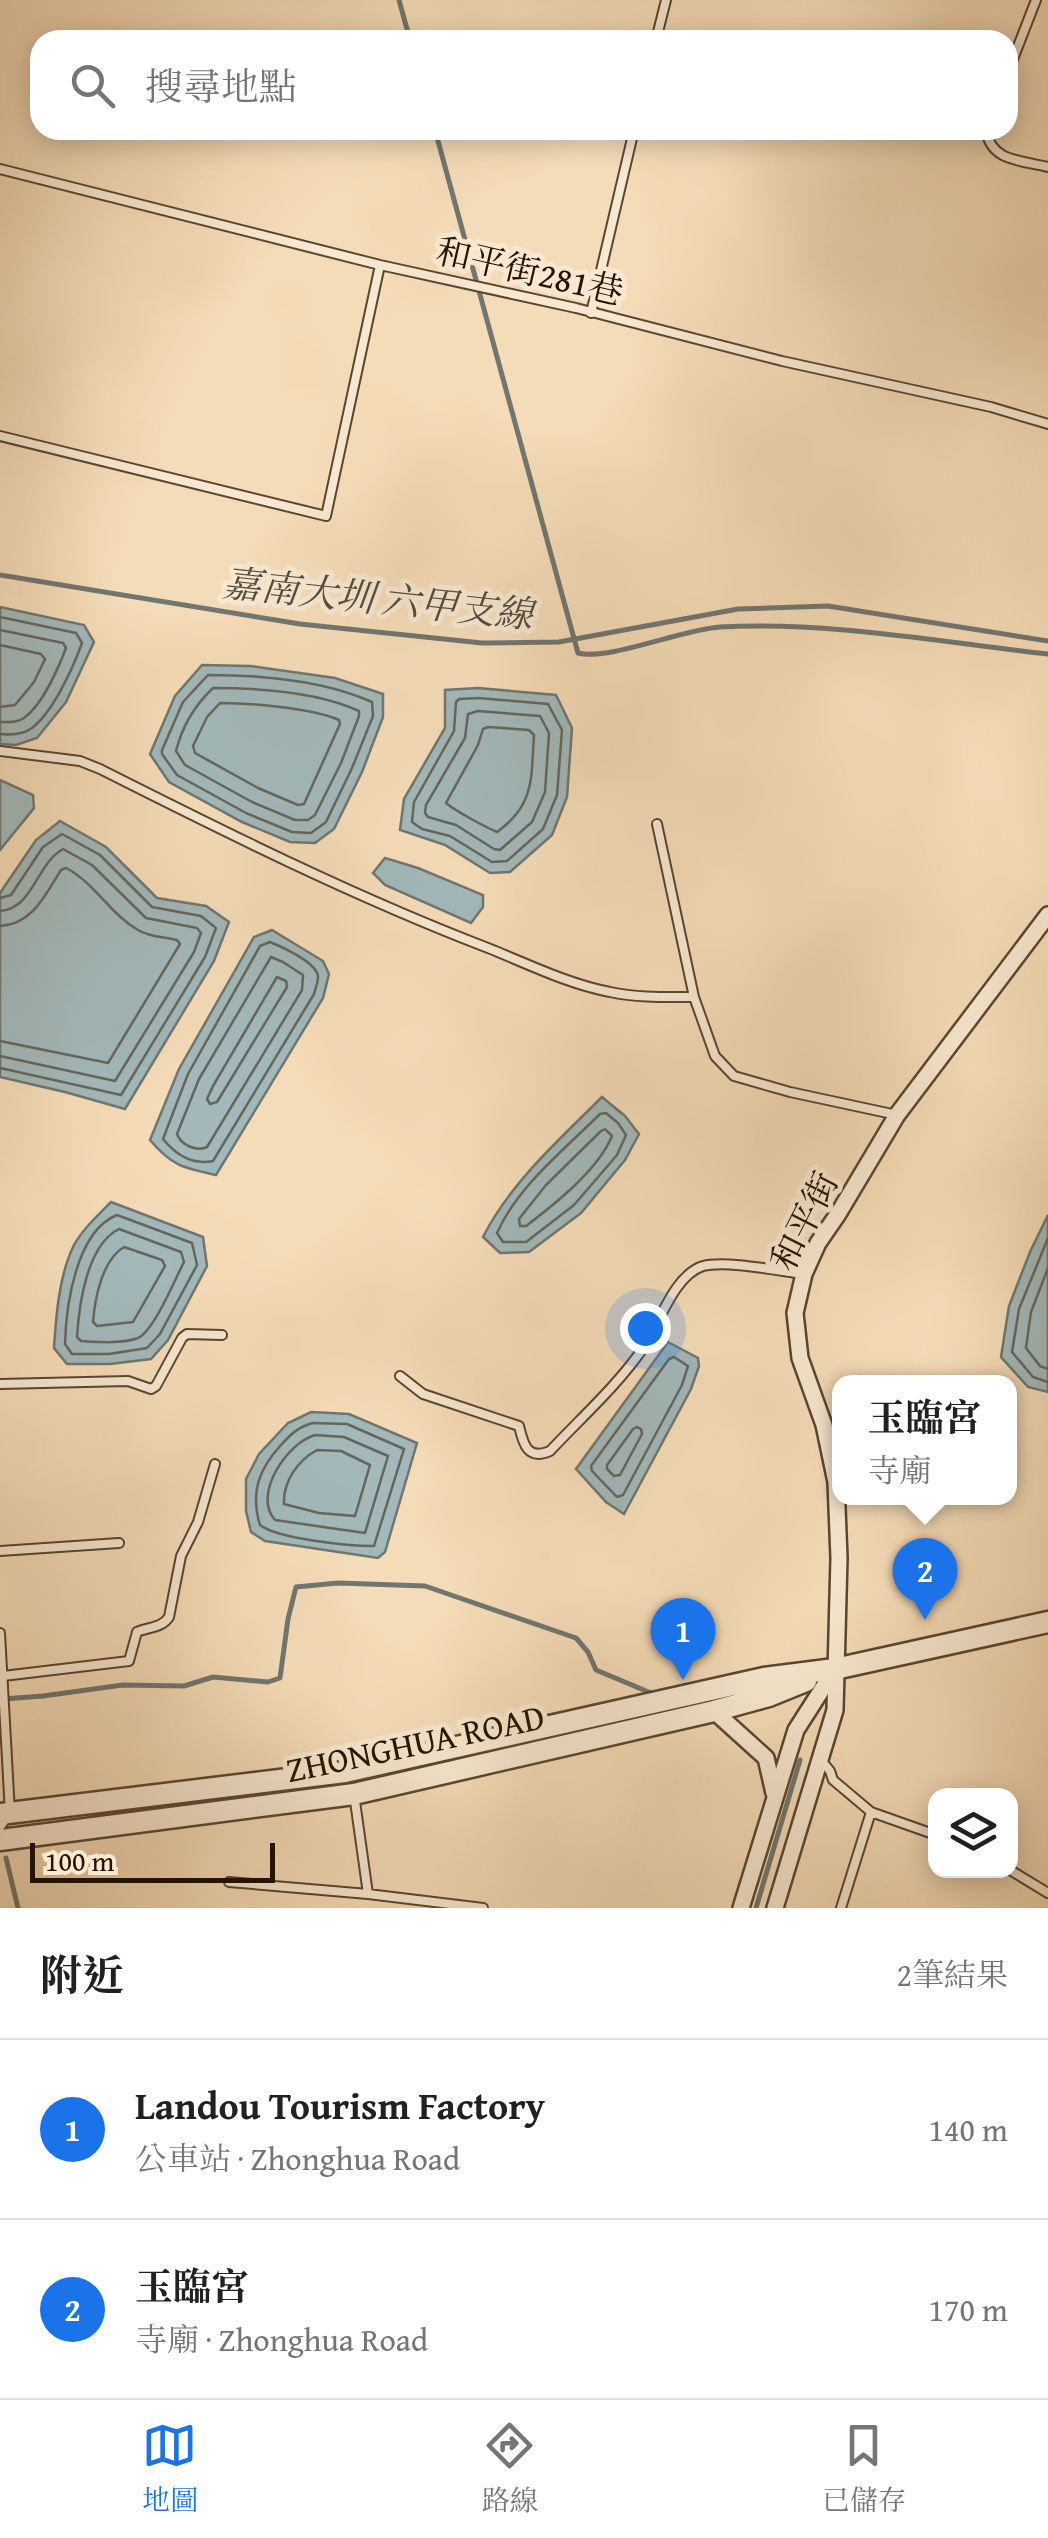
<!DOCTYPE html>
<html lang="zh-TW">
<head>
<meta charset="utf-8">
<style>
  :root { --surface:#fff; --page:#f2f2f2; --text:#202124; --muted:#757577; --line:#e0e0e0; --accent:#1a73e8 }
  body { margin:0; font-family:"Gentium Book Plus","Noto Serif TC",serif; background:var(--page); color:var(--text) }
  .controls { position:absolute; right:30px; bottom:30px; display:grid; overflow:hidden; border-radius:20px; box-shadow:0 5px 25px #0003 }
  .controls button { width:90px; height:90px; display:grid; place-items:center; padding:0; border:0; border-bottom:2px solid var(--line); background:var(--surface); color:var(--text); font:50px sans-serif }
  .scale { position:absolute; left:30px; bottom:25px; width:245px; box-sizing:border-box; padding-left:10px; border:5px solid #251401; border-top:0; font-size:28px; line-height:35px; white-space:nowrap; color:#251401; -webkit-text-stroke:8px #f8e8d1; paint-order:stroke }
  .you { position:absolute; left:645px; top:1328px; width:35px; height:35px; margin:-25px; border:8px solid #fff; border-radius:50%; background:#1a73e8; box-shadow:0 0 0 15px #1a73e833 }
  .badge { display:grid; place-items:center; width:65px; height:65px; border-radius:50%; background:var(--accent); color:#fff; font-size:32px; font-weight:700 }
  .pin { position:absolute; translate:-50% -82px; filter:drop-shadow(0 2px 5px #0008) }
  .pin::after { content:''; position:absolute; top:52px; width:35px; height:30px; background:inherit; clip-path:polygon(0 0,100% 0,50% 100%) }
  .popup { position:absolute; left:832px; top:1375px; width:185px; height:130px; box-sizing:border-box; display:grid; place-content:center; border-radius:20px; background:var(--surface); filter:drop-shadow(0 2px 8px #0005); font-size:32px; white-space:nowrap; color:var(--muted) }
  .popup b { font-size:38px; color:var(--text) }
  .popup::after { content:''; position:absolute; left:50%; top:100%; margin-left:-20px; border:20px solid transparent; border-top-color:var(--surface) }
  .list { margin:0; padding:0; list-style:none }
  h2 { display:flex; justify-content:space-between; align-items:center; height:130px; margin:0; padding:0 40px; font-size:42px }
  h2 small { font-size:32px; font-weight:400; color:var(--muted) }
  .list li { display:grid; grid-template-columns:65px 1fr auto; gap:30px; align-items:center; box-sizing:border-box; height:180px; padding:0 40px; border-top:2px solid var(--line) }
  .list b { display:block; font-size:38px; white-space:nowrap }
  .list p { margin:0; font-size:32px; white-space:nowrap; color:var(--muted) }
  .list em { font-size:32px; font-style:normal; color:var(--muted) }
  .icon { flex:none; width:55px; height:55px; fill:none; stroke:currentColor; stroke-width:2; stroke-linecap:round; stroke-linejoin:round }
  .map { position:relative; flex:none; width:1048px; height:1908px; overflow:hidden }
  .search { position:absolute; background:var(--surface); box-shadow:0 5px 25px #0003; left:30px; right:30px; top:30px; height:110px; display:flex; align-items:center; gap:25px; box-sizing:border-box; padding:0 35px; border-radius:30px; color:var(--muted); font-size:38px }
  .sheet { height:490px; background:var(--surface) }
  nav { display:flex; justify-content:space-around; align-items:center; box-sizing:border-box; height:140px; border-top:2px solid var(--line); background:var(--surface); font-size:28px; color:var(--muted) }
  nav a { display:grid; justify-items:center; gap:5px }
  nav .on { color:var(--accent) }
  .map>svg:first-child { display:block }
  .water { fill:#a2b8ba; stroke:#707670; stroke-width:2.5 }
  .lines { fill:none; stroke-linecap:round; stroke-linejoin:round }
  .shore { stroke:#64665e; stroke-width:2.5 }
  .stream { stroke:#707670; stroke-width:5 }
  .service-casing { stroke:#59462f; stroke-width:12 }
  .minor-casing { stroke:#59462f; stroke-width:20 }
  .tertiary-casing { stroke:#59462f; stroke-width:25 }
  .service { stroke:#f8e8d1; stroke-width:8 }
  .minor { stroke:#f8e8d1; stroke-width:15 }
  .tertiary { stroke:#f8e8d1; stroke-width:20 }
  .labels { text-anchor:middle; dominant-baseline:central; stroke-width:10; stroke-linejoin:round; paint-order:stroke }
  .street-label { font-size:35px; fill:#251401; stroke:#f8e8d1 }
  .water-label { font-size:38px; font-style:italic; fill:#514d42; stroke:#f8e8d1 }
</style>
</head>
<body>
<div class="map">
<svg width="1048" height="1908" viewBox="0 0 1048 1908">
  <rect width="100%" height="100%" fill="#f5dcb8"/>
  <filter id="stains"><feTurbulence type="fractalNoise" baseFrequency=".002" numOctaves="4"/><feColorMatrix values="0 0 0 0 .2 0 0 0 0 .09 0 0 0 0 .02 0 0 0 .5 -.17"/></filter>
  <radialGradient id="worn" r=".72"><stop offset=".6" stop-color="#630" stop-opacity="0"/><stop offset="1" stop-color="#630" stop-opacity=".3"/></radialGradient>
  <path class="water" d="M0,607L84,625L94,642L66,702L37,738L16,745L0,744Z
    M202,665L250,666L335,678L383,694V717L362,772L334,829L315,843L290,842L242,822L169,782L150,754L175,696Z
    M478,688L556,695L572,728L567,797L552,835L510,872L490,873L445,845L400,830L404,799L445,728V690Z
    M0,780L33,795L34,808L0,850Z
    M60,821L106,847L157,898L206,906L229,922L214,961L125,1109L65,1092L0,1077V893L36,840Z
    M385,858L418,868L483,895V907L471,923L385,885L373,873Z
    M272,930L323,961L329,974L323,998L216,1175C183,1168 172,1166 150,1140L179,1069L254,937Z
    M602,1097L625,1116L639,1134L625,1160L581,1213L529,1252L500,1253L483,1237C511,1182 559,1140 602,1097Z
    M111,1202L203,1237L207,1266L168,1340L151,1359L110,1364H67L54,1348C56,1316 59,1275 74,1245C83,1229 98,1215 111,1202Z
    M1048,1215V1392L1028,1387L1001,1357L1009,1306L1030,1252Z
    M668,1342L698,1358L699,1366L691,1389L624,1514L606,1502L576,1469Z
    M311,1412L349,1414L417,1443L385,1552L378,1558L265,1541L251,1532L246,1511V1479L259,1454L288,1423Z"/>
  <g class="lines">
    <path class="shore" d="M0,617L76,633L82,643C73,668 53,712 32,728C23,735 11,735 0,734
      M0,630L63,643L66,648C58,669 42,705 24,718C17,723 8,722 0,722
      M0,645L41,654L45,659L34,682L15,705L0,707
      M208,675C262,675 323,680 372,702L373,716L352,768L326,822L311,833L292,832L246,813L177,775L162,754V750L183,702Z
      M213,688C258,688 318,692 359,711V716L341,763L315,815L308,820H295L252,802L185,765L176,751C182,727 195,705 213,688Z
      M479,698L548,704L562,730L557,795L543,829L507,861L492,862L450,836L422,829L412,822L414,802L454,731L456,702L459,699Z
      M220,703C250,703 312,708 339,720L340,724L304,804L298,805L258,788L195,753L193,746L207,717Z
      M478,711L540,716L549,733L545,792L532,822L500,850L494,849L456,825L428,817L425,813L426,805L465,738L468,714Z
      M488,727L529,730L534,735C531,778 535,805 497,832C485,827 454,810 446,803L478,745L483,729Z
      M0,898L11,895L43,847L62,834L100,855L152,907L201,916L216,928L205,957L121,1095L0,1068
      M0,911C34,908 36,864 63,849L92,865L146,918L197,928L201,933L194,952L115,1081L0,1056
      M0,926C33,924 45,895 61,870L66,868C95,883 110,914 138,930C149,937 164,937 177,940L180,944L108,1063L0,1041
      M270,942C282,947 318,963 318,977C318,983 315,989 314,994L213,1161C193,1165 176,1155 163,1139L188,1074L260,946Z
      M271,957L283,962L303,975L302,990L207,1147C196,1152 181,1145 177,1134L199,1079Z
      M277,977L286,981L287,987L217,1102L210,1104L207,1099L213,1086Z
      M606,1113L618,1123L626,1135L617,1155L574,1205L526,1242H503L497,1233C518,1186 564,1150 600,1114Z
      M605,1129L612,1136C598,1170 555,1204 526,1226H520L519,1219L546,1185L601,1131Z
      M117,1215L192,1243L197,1265L160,1334L147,1348L109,1354H72L65,1344C66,1306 76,1231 117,1215Z
      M119,1229L181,1252L184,1262C175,1279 154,1331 138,1338C122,1344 98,1342 81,1341L77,1337C79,1304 87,1245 119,1229Z
      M1048,1238L1019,1309L1012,1352L1033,1377L1048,1382
      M124,1247L162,1260L165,1266L133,1322L97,1326L93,1322C95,1298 102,1260 124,1247Z
      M1048,1268L1031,1312L1026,1348L1040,1366L1048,1369
      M674,1357L688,1366L682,1385L623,1495L617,1497L592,1471L591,1466L669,1359Z
      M313,1423L347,1424L404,1449L374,1546C349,1546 278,1539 260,1525C250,1492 259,1469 281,1445C291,1434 298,1427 313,1423Z
      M637,1427L641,1429L642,1434L620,1475L614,1476L607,1469V1465L633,1429Z
      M315,1435L344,1437L388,1456L365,1533L275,1520C252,1495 287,1443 315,1435Z
      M317,1450L341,1451L370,1465L355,1516L319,1513L284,1504C283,1482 297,1461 317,1450Z"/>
    <path class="stream" d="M399,0L410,40
      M435,130L578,653C609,661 683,629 720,627C827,621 941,642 1048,654
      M0,575L300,624L482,643L559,642L738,609L828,606L1048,641
      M3,1699L43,1696L123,1685L184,1686L213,1677L268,1682L280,1678L288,1619L296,1587L338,1583L425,1586L576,1638L588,1652L596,1670L651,1693
      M6,1858L18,1908
      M756,1908L800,1760"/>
    <defs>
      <path id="service" d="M656,40L666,0
        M1008,72L1036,0
        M986,130C991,162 1021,160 1048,167
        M0,169L380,265L576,308L782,361L991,407L1048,424
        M591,313L634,130
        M0,436L326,516L380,265
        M0,751L80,761L100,769C227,833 355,897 488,948C528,964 568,984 610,992C638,998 666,997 694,997
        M657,824L694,997L715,1056L734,1076L790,1092L897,1115
        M400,1376L423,1394L519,1426C523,1443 527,1461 550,1451C582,1417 617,1386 644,1347C659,1324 674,1275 703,1266C726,1260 779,1271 804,1274
        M0,1384L128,1381L151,1389L156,1386L182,1338L187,1334L222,1335
        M0,1551L119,1543
        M0,1633L10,1813L0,1827
        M3,1676L129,1661L137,1632C148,1627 162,1628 169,1617L181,1556L198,1522L215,1464
        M821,1760L830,1771L833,1780L871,1812L936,1835
        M354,1794L368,1894
        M1010,1870L1048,1893
        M229,1882L368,1894L483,1908
        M841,1908L871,1812"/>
      <path id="minor" d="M714,1711L766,1758L774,1793
        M741,1908L796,1730L835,1669
        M775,1908L835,1710L839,1558L836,1482L824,1425L800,1358L795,1313L804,1274L818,1243L838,1214L897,1115L1048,915"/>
      <path id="tertiary" d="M0,1814L345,1772L764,1678L835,1669L1048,1622
        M0,1840L354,1794L714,1711L769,1696L806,1681"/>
    </defs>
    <use href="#service" class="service-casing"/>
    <use href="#minor" class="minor-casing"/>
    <use href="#tertiary" class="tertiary-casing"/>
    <use href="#service" class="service"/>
    <use href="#minor" class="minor"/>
    <use href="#tertiary" class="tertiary"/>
  </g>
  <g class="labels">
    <g class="street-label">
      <text transform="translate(530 271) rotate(13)">和平街281巷</text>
      <text transform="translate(804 1221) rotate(-63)">和平街</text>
      <text transform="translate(415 1743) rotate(-12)">ZHONGHUA ROAD</text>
    </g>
    <g class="water-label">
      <text transform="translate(378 598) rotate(6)">嘉南大圳 六甲支線</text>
    </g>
  </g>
  <rect width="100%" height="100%" filter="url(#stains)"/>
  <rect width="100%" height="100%" fill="url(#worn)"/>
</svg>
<div class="controls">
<button><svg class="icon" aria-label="layers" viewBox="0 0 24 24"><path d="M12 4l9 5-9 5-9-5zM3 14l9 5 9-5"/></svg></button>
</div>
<div class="scale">100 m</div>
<div class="you"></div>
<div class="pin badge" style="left:683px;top:1680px">1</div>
<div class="pin badge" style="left:925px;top:1620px">2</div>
<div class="popup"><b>玉臨宮</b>寺廟</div>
<div class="search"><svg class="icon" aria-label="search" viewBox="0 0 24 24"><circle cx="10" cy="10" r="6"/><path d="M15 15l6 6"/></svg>搜尋地點</div>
</div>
<section class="sheet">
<h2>附近<small>2筆結果</small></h2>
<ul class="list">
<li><span class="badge">1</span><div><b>Landou Tourism Factory</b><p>公車站 · Zhonghua Road</p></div><em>140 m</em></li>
<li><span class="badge">2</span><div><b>玉臨宮</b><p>寺廟 · Zhonghua Road</p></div><em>170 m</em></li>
</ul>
</section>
<nav>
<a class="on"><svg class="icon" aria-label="map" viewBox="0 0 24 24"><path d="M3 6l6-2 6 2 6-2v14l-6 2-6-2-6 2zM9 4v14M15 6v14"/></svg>地圖</a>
<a><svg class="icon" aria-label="directions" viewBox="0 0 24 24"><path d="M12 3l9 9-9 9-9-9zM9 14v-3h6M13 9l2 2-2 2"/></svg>路線</a>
<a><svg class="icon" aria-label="saved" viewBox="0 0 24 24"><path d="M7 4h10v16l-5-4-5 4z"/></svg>已儲存</a>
</nav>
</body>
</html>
